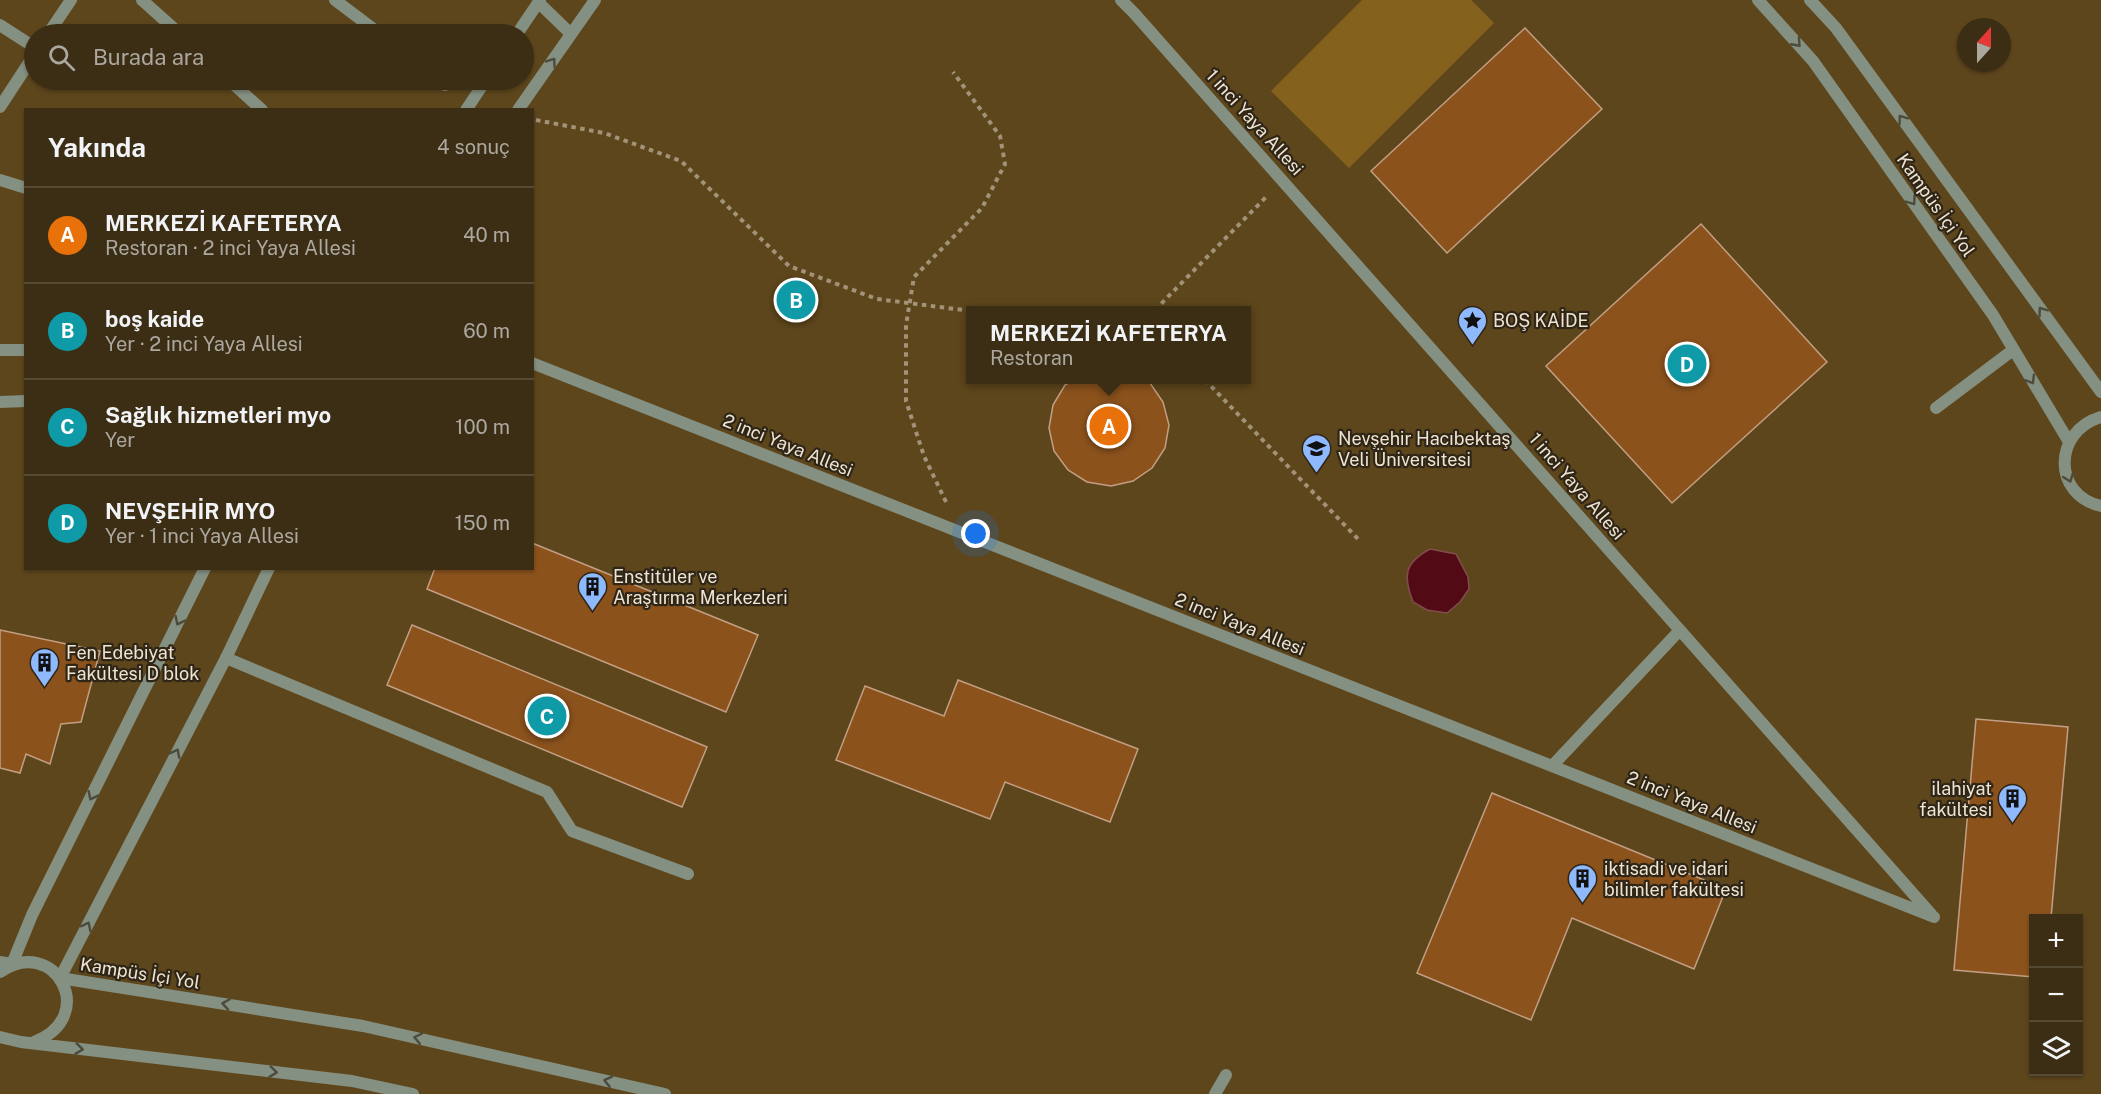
<!DOCTYPE html>
<html lang="tr">
<head>
<meta charset="utf-8">
<style>
  :root { --surface:#3c2e14; --page:#473a22; --text:#f1f3f6; --muted:#aca8a0; --line:#554a34; --accent:#90b9f0 }
  body { margin:0; font-family:"Public Sans",sans-serif; background:var(--page); color:var(--text) }
  .controls { position:absolute; right:18px; bottom:18px; display:grid; overflow:hidden; border-radius:0px; box-shadow:0 2px 4px #0004 }
  .controls button { width:54px; height:54px; display:grid; place-items:center; padding:0; border:0; border-bottom:2px solid var(--line); background:var(--surface); color:var(--text); font:30px sans-serif }
  .compass { position:absolute; left:1957px; top:18px; width:54px; height:54px; border-radius:50%; background:var(--surface); box-shadow:0 2px 4px #0004; rotate:21deg }
  .you { position:absolute; left:976px; top:534px; width:21px; height:21px; margin:-15px; border:4px solid #fff; border-radius:50%; background:#1a73e8; box-shadow:0 0 0 9px #1a73e833 }
  .badge { display:grid; place-items:center; width:39px; height:39px; border-radius:50%; background:var(--accent); color:#fff; font-size:20px; font-weight:700 }
  .pin { position:absolute; translate:-50% -50%; border:3px solid #fff; box-shadow:0 2px 6px #0006 }
  .popup { position:absolute; left:966px; top:306px; width:285px; height:78px; box-sizing:border-box; display:grid; place-content:center; border-radius:0px; background:var(--surface); filter:drop-shadow(0 2px 4px #0005); font-size:20px; white-space:nowrap; color:var(--muted) }
  .popup b { font-size:22px; color:var(--text) }
  .popup::after { content:''; position:absolute; left:50%; top:100%; margin-left:-12px; border:12px solid transparent; border-top-color:var(--surface) }
  .list { margin:0; padding:0; list-style:none }
  h2 { display:flex; justify-content:space-between; align-items:center; height:78px; margin:0; padding:0 24px; font-size:26px }
  h2 small { font-size:20px; font-weight:400; color:var(--muted) }
  .list li { display:grid; grid-template-columns:39px 1fr auto; gap:18px; align-items:center; box-sizing:border-box; height:96px; padding:0 24px; border-top:2px solid var(--line) }
  .list b { display:block; font-size:22px; white-space:nowrap }
  .list p { margin:0; font-size:20px; white-space:nowrap; color:var(--muted) }
  .list em { font-size:20px; font-style:normal; color:var(--muted) }
  .icon { flex:none; width:33px; height:33px; fill:none; stroke:currentColor; stroke-width:2; stroke-linecap:round; stroke-linejoin:round }
  .map { position:relative; flex:none; width:2101px; height:1094px; overflow:hidden }
  .search { position:absolute; background:var(--surface); box-shadow:0 2px 4px #0004; left:24px; top:24px; width:510px; height:66px; display:flex; align-items:center; gap:15px; box-sizing:border-box; padding:0 21px; border-radius:33px; color:var(--muted); font-size:22px }
  .panel { position:absolute; background:var(--surface); box-shadow:0 2px 4px #0004; left:24px; top:108px; width:510px; height:462px; border-radius:0px }
  .map>svg:first-child { display:block }
  .built { fill:#5e461c; fill-rule:evenodd }
  .green { fill:#85611e }
  .water { fill:#520b15; stroke:#814c4d; stroke-width:1.5 }
  .building { fill:#8b521c; stroke:#c29f84; stroke-width:1.5 }
  .lines { fill:none; stroke-linecap:round; stroke-linejoin:round }
  .path { stroke:#a19278; stroke-width:4; stroke-dasharray:4.5 4.5; stroke-linecap:butt }
  .service { stroke:#849081; stroke-width:12 }
  .pedestrian { stroke:#849081; stroke-width:12 }
  .minor { stroke:#849081; stroke-width:12 }
  .oneway { stroke:#4d4b3c }
  .labels { text-anchor:middle; dominant-baseline:central; stroke-width:4.5; stroke-linejoin:round; paint-order:stroke }
  .street-label { font-size:18px; fill:#efe4d1; stroke:#2f2617 }
  .poi-label { font-size:18px; fill:#efe4d1; stroke:#2f2617; text-anchor:start }
</style>
</head>
<body>
<div class="map">
<svg width="2101" height="1094" viewBox="0 0 2101 1094">
  <rect width="100%" height="100%" fill="#503d1b"/>
  <path class="built" d="M0,0H2101V1094H0ZM1966,27H2002V63H1966ZM34,34H524V80H34ZM26,110H532V568H26ZM971,310H1247V380H971ZM2034,918H2078V1072H2034Z"/>
  <path class="green" d="M1362,0H1471L1494,23L1349,168L1271,91Z"/>
  <path class="water" d="M1430,549L1456,554L1468,577L1469,589L1460,602L1447,613L1427,610L1413,602C1403,576 1404,563 1430,549Z"/>
  <path class="building" d="M1525,28L1602,109L1447,253L1371,171Z
    M1701,224L1827,362L1672,503L1546,366Z
    M1074,380H1144L1150,383L1163,402L1169,425L1165,448L1152,468L1133,481L1111,486L1087,482L1068,470L1054,451L1049,428L1053,405L1065,385Z
    M532,543L758,635L726,712L427,589L435,568H532Z
    M412,625L707,747L682,807L387,685Z
    M0,630L100,651L81,722L61,724L50,764L26,754L20,773L0,768Z
    M958,680L1138,749L1110,822L1005,782L990,819L836,760L865,686L944,716Z
    M1976,719L2068,727L2051,918H2034V977L1954,970Z
    M1492,793L1726,889L1694,969L1572,918L1531,1020L1417,973Z"/>
  <g class="lines">
    <path class="path" d="M536,120L604,133L681,161L789,266L877,299L971,311
      M1155,310L1268,195
      M1205,380L1358,539
      M946,502L924,456L906,401V325L914,277L982,208L1005,164L1000,136L953,72"/>
    <path class="service" d="M0,402L26,401
      M226,658L547,792L572,831L688,874"/>
    <path class="pedestrian" d="M142,0L180,34
      M335,0L380,34
      M1121,0L1134,13L1931,914
      M0,25L34,47
      M48,34L71,0
      M229,80L262,110
      M438,80L445,85
      M0,107L34,55
      M0,180L26,188
      M0,350H26
      M532,363L1934,917
      M1552,766L1680,630"/>
    <path class="minor" d="M1758,0L1813,61L1993,315L2069,442
      M1810,0L1836,28L2101,392
      M539,3L571,34
      M517,34L540,0
      M466,110L486,80
      M518,110L595,0
      M1936,408L2013,350
      M2101,417C2053,431 2052,495 2101,506
      M269,568L226,658L60,978L363,1026L665,1094
      M0,962L12,964L32,915L205,568
      M0,972C55,934 100,1017 34,1042
      M0,1037L21,1042L352,1081L413,1094
      M1215,1094L1226,1075"/>
  </g>
  <defs><path id="oneway-chevron" d="M-2-3.5L2.5 0L-2 3.5" fill="none" stroke-width="1.6" stroke-linecap="round" stroke-linejoin="round" transform="scale(1.5)"/></defs>
  <g class="oneway">
    <use href="#oneway-chevron" transform="translate(1797 43) rotate(48)"/>
    <use href="#oneway-chevron" transform="translate(552 62) rotate(-55)"/>
    <use href="#oneway-chevron" transform="translate(1902 119) rotate(-126)"/>
    <use href="#oneway-chevron" transform="translate(1912 201) rotate(55)"/>
    <use href="#oneway-chevron" transform="translate(2042 311) rotate(-126)"/>
    <use href="#oneway-chevron" transform="translate(2031 380) rotate(59)"/>
    <use href="#oneway-chevron" transform="translate(2069 478) rotate(70)"/>
    <use href="#oneway-chevron" transform="translate(179 621) rotate(116)"/>
    <use href="#oneway-chevron" transform="translate(176 753) rotate(-63)"/>
    <use href="#oneway-chevron" transform="translate(92 796) rotate(116)"/>
    <use href="#oneway-chevron" transform="translate(87 926) rotate(-63)"/>
    <use href="#oneway-chevron" transform="translate(226 1004) rotate(-171)"/>
    <use href="#oneway-chevron" transform="translate(418 1038) rotate(-168)"/>
    <use href="#oneway-chevron" transform="translate(79 1049) rotate(7)"/>
    <use href="#oneway-chevron" transform="translate(273 1072) rotate(7)"/>
    <use href="#oneway-chevron" transform="translate(608 1081) rotate(-167)"/>
  </g>
  <defs>
    <symbol id="sight-pin" viewBox="-11 -11 22 30"><path d="M0 17L-7.5 6A9.5 9.5 0 1 1 7.5 6Z" fill="#8eb9fc" stroke="#2f2617"/><path d="M0-6L1.8-2.2L6-1.7L2.9 1.2L3.7 5.4L0 3.3L-3.7 5.4L-2.9 1.2L-6-1.7L-1.8-2.2Z" fill="#111"/></symbol>
    <symbol id="university-pin" viewBox="-11 -11 22 30"><path d="M0 17L-7.5 6A9.5 9.5 0 1 1 7.5 6Z" fill="#8eb9fc" stroke="#2f2617"/><path d="M0-5L7-2L0 1L-7-2ZM-4 1L0 2.5L4 1V4Q0 6-4 4Z" fill="#111"/></symbol>
    <symbol id="building-pin" viewBox="-11 -11 22 30"><path d="M0 17L-7.5 6A9.5 9.5 0 1 1 7.5 6Z" fill="#8eb9fc" stroke="#2f2617"/><path d="M-4-6H4V6H1V3H-1V6H-4ZM-2.5-4.3h1.7v1.8h-1.7ZM.8-4.3h1.7v1.8H.8ZM-2.5-1h1.7V.8h-1.7ZM.8-1h1.7V.8H.8Z" fill="#111"/></symbol>
  </defs>
  <g fill-rule="evenodd">
    <use href="#sight-pin" x="1456" y="304" width="33" height="45"/>
    <use href="#university-pin" x="1300" y="432" width="33" height="45"/>
    <use href="#building-pin" x="576" y="570" width="33" height="45"/>
    <use href="#building-pin" x="28" y="646" width="33" height="45"/>
    <use href="#building-pin" x="1996" y="782" width="33" height="45"/>
    <use href="#building-pin" x="1566" y="862" width="33" height="45"/>
  </g>
  <g class="labels">
    <g class="street-label">
      <text transform="translate(1255 122) rotate(48)">1 inci Yaya Allesi</text>
      <text transform="translate(1936 205) rotate(55)">Kampüs İçi Yol</text>
      <text transform="translate(788 445) rotate(22)">2 inci Yaya Allesi</text>
      <text transform="translate(1577 486) rotate(49)">1 inci Yaya Allesi</text>
      <text transform="translate(1240 624) rotate(22)">2 inci Yaya Allesi</text>
      <text transform="translate(1692 802) rotate(22)">2 inci Yaya Allesi</text>
      <text transform="translate(140 973) rotate(9)">Kampüs İçi Yol</text>
    </g>
    <g class="poi-label">
      <text x="1493" y="320">BOŞ KAİDE</text>
      <text x="1338" y="438">Nevşehir Hacıbektaş<tspan x="1338" dy="21">Veli Üniversitesi</tspan></text>
      <text x="613" y="576">Enstitüler ve<tspan x="613" dy="21">Araştırma Merkezleri</tspan></text>
      <text x="66" y="652">Fen Edebiyat<tspan x="66" dy="21">Fakültesi D blok</tspan></text>
      <text x="1992" y="788" text-anchor="end">ilahiyat<tspan x="1992" dy="21">fakültesi</tspan></text>
      <text x="1604" y="868">iktisadi ve idari<tspan x="1604" dy="21">bilimler fakültesi</tspan></text>
    </g>
  </g>
</svg>
<div class="controls">
<button>+</button>
<button>−</button>
<button><svg class="icon" aria-label="layers" viewBox="0 0 24 24"><path d="M12 4l9 5-9 5-9-5zM3 14l9 5 9-5"/></svg></button>
</div>
<svg class="compass" viewBox="-18 -18 36 36"><path d="M0-13l5 13h-10z" fill="#e53935"/><path d="M0 13l5-13h-10z" fill="#aca8a0"/></svg>
<div class="you"></div>
<div class="pin badge" style="left:1109px;top:426px;background:#e8710a">A</div>
<div class="popup"><b>MERKEZİ KAFETERYA</b>Restoran</div>
<div class="pin badge" style="left:796px;top:300px;background:#0f9aa8">B</div>
<div class="pin badge" style="left:547px;top:716px;background:#0f9aa8">C</div>
<div class="pin badge" style="left:1687px;top:364px;background:#0f9aa8">D</div>
<div class="search"><svg class="icon" aria-label="search" viewBox="0 0 24 24"><circle cx="10" cy="10" r="6"/><path d="M15 15l6 6"/></svg>Burada ara</div>
<section class="panel">
<h2>Yakında<small>4 sonuç</small></h2>
<ul class="list">
<li><span class="badge" style="background:#e8710a">A</span><div><b>MERKEZİ KAFETERYA</b><p>Restoran · 2 inci Yaya Allesi</p></div><em>40 m</em></li>
<li><span class="badge" style="background:#0f9aa8">B</span><div><b>boş kaide</b><p>Yer · 2 inci Yaya Allesi</p></div><em>60 m</em></li>
<li><span class="badge" style="background:#0f9aa8">C</span><div><b>Sağlık hizmetleri myo</b><p>Yer</p></div><em>100 m</em></li>
<li><span class="badge" style="background:#0f9aa8">D</span><div><b>NEVŞEHİR MYO</b><p>Yer · 1 inci Yaya Allesi</p></div><em>150 m</em></li>
</ul>
</section>
</div>
</body>
</html>
